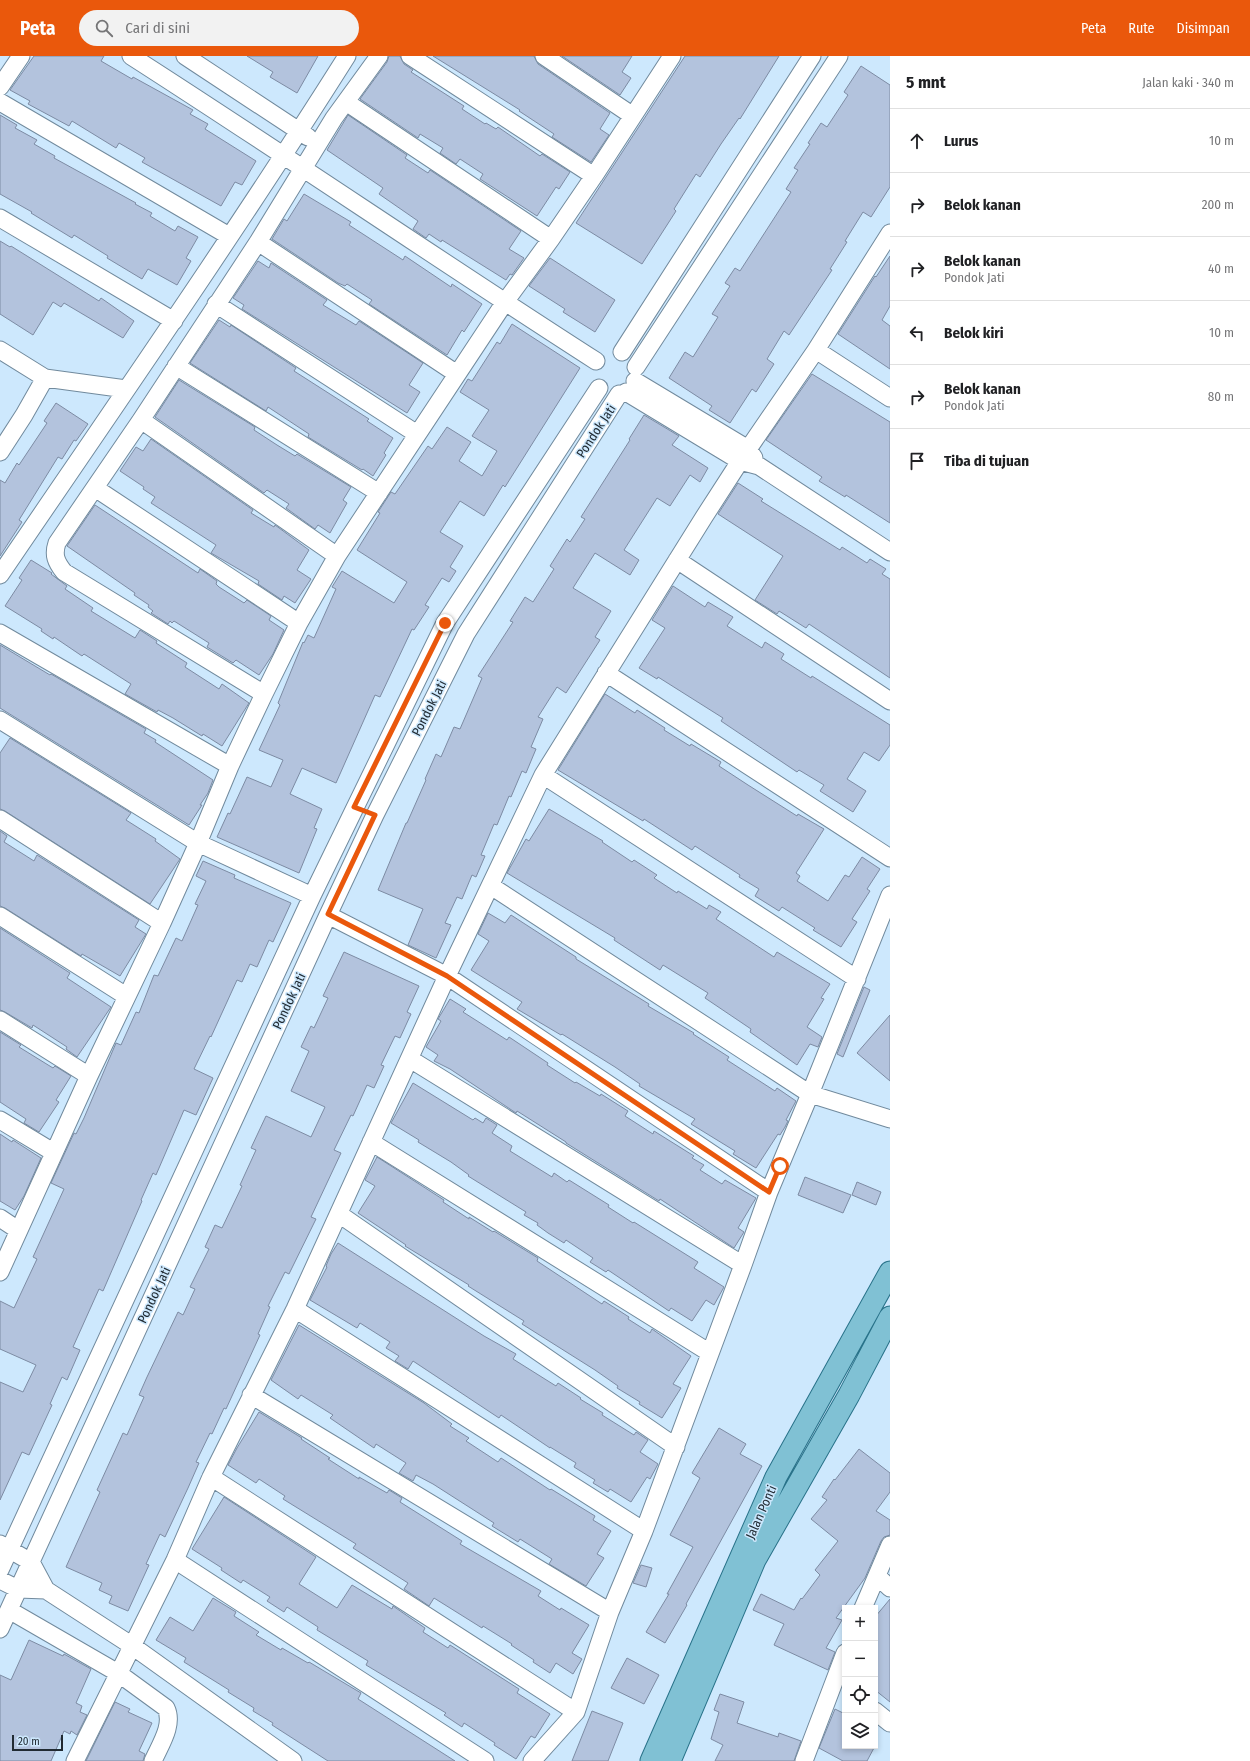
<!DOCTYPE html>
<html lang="id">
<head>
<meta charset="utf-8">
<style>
  :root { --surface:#fff; --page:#f2f2f2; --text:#202124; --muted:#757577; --line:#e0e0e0; --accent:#ea580c }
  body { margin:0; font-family:"Fira Sans Condensed",sans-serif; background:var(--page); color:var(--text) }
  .controls { position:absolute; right:12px; bottom:12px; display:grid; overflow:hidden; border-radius:0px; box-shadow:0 2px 6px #0003 }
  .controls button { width:36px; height:36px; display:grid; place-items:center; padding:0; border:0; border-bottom:1px solid var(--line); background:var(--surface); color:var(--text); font:20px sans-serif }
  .scale { position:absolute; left:12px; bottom:10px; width:51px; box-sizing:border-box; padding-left:4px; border:2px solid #212b33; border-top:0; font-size:11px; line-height:14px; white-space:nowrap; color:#212b33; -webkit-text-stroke:3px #cde8fd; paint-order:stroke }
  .stop { position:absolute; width:12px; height:12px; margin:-9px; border:3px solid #ea580c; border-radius:50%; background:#fff }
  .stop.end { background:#ea580c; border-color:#fff; box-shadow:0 1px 4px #0008 }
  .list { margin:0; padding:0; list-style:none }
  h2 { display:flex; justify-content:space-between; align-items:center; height:52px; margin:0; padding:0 16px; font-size:17px }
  h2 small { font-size:13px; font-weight:400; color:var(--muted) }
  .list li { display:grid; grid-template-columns:26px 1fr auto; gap:12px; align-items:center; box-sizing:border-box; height:64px; padding:0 16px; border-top:1px solid var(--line) }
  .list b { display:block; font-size:15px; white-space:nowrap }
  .list p { margin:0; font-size:13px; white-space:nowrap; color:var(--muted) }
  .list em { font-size:13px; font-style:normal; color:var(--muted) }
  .icon { flex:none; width:22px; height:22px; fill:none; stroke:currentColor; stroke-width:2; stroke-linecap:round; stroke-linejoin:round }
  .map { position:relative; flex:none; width:890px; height:1705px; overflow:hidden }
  header { display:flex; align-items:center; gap:24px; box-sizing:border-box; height:56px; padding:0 20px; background:var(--accent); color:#fff }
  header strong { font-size:19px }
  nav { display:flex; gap:22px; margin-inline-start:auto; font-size:14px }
  .search { width:280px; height:36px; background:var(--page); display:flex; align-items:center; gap:10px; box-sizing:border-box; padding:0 14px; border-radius:22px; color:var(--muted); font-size:15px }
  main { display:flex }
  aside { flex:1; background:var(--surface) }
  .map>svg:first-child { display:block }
  .building { fill:#b3c3dd; stroke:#7d8ba3 }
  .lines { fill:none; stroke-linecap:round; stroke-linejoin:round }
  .minor-casing { stroke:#718a9d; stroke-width:19 }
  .major-casing { stroke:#287289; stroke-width:23 }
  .minor { stroke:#fff; stroke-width:17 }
  .major { stroke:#80c1d4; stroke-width:21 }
  .route { stroke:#ea580c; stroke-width:5 }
  .labels { text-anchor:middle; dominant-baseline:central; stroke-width:3; stroke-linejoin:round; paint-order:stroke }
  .street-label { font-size:13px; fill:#212b33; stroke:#cde8fd }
</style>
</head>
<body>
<header>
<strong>Peta</strong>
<div class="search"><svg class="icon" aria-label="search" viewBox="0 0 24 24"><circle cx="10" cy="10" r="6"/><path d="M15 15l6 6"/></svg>Cari di sini</div>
<nav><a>Peta</a><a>Rute</a><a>Disimpan</a></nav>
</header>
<main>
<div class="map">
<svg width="890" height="1705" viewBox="0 0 890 1705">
  <rect width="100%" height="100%" fill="#cde8fd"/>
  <path class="building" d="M34,0H104L101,5L132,23L133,21L193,54L190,58L208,68L205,73L256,105L242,129L235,126L221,150L142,106L145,102L119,87L116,92L72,65L69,70L28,48L30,45L10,34Z
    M247,0H318L297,37L270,21L273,16Z
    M389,0H400L404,8L413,14L411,16L464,50L462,53L485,68L486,67L496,73L498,71L540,100L542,98L570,116L559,133L556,131L537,160L480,123L483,118L460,103L456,108L440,97L443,92L420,78L418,82L360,43L387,6Z
    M433,0H534L538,8L610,57L600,73L609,79L591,106L552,81L554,78L519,55L520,54Z
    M562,0H632L622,16L631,22L620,39Z
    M685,0H779L740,63L739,62L721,88L700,121L696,118L674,153L676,155L642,208L576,167Z
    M861,10L890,29V131L871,161L863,156L845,185L847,186L830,213L832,214L789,279L784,275L767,303L774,308L756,336L752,333L730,367L709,354L712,350L669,322L685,296L693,301L718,261L712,258L730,230L725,227L735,212L740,215L791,136L786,133L798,114L794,112L810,88L808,87L821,67L827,71L848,39L844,36Z
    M0,59L17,69L15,72L37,84L34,88L55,100L54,102L136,147L135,148L152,157L150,160L175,175L178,170L198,181L186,202L191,205L177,229L148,213L142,223L107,202L108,200L74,179L72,182L31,157L32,156L0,138Z
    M348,59L407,99L405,102L428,117L430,114L521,175L509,193L524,202L512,219L510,218L506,224L442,184L441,186L429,178L426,182L413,173L418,165L379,138L383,132L327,94Z
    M304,138L351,166L349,169L403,204L405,200L451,231L452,228L482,248L464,276L462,274L447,299L369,248L372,244L347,228L345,230L338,227L272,183L284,163L287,165Z
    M0,185L10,191L11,190L99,245L101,242L134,265L123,282L64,247L61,251L53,246L33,279L0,258Z
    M890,200V250L882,264L890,270V313L838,278L875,220L876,221Z
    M550,202L615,244L595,276L563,256L565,253L529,230Z
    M258,205L269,212L271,207L327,244L323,249L356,269L359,265L423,307L409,329L420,336L407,357L242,253L244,249L233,242Z
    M219,264L230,271L231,269L296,312L294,315L369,363L367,365L393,382L384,397L386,399L373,420L363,413L362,414L308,381L309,378L268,351L266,355L190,307Z
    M512,268L580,312L505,431L503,429L484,460L460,445L440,476L463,490L450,511L456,515L449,526L442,522L425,549L429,551L414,574L412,573L380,641L375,639L336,727L302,712L290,738L322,753L314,772L317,773L299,817L217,781L228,757L230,758L247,721L271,731L283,704L259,694L280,649L278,647L303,586L304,587L308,579L314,582L336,533L332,531L342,515L394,547L407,526L357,494L380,457L378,456L391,436L395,438L428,390L432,393L447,371L471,386L459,405L482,420L497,395L472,380L489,354L460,336L468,323L472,325L497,286L500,288Z
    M812,318L890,366V467L846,439L845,441L819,425L822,421L766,384Z
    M179,324L255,371L254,374L277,389L295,400L297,398L351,431L343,444L347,447L330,477L318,469L315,473L286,452L289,448L267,434L264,437L155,361Z
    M56,347L88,368L76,385L74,384L62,403L58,401L19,464L22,466L0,500V424L5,427L17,407L19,409L47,367L44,365Z
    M644,359L679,380L672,389L708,412L700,426L690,419L670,450L657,442L624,494L639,504L630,519L595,497L573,532L611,555L595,581L600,584L566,637L557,631L538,661L543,663L531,691L536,693L526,717L522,715L511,741L509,740L497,769L494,768L481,799L485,800L476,821L472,819L462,843L457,841L445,867L451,869L436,902L408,889L423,853L378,834L406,767H407L426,724L425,723L436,698L441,701L454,671L460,673L482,622L478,620L513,566L510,565L525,541L533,546L554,513L550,510L567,483L570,486L585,463L581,461L630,384L629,383Z
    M151,383L253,454L251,457L274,471L275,469L309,494L297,514L311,523L295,547L284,540L282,544L258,528L259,525L211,497L216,489L151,447L155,441L143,433L144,431L120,415L136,391L143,395Z
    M738,427L763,443L761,445L840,494L842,491L867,507L870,503L886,513L882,518L890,523V622L809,568L806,572L779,555L777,558L755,544L783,500L718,458Z
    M95,449L198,517L200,513L217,525L216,528L219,531L244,547L247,544L271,560L269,564L284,574L273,598L259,619L236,604L233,607L207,591L209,587L174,565L172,567L170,565L168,568L151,557L153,555L148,551L149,549L134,539L135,537L67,490Z
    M31,504L52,517L51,518L67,530L65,533L93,552L91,555L135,582L140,574L157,585L156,587L187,607L185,611L219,633L222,628L249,647L222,690L203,678L202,680L173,662L158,654L157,656L125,638L131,628L84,598L82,600L54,581L53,583L41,575L42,573L5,550L22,524L19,522Z
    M673,530L705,551L708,546L733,561L727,570L762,592L765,586L784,598L781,603L811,622L812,620L890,669V689L879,705L864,696L847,723L866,735L853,756L820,735L824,729L799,714L797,716L721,665L723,662L658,621L657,623L639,612L665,572L652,564Z
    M0,589L50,619L51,618L146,673L144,677L156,684L155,686L213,724L208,737L200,749H202L189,769L0,652Z
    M605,638L635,657L637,654L665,672L664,674L690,690L691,688L721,706L719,710L748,729L797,760L798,758L824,773L796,817L800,820L797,825L828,845L845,819L849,821L862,801L880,813L867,833L870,835L852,863L857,866L841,891L813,874L815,872L782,851L779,855L755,840L759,833L739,821L740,819L695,790L692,794L644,763L643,765L558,714Z
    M10,682L131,757L126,764L156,783L155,785L180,803L150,848L5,755L0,753V697Z
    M549,753L603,785L602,786L632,806L634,804L657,819L654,822L677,837L678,835L707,853L709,849L721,856L716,863L774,901L777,896L830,928L821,942L824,943L807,971L822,981L818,991L810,988L797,1009L750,976L751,973L705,942L708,937L663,909L660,914L614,884L615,882L507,817L526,783L529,785Z
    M0,775L7,780L4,786L34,805L37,799L139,864L135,871L146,878L120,920L82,898L81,900L5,852L0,850Z
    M203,805L235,819L234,822L291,847L273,886L269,884L257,911L250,908L242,926L237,924L211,981L210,980L194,1013L213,1022L196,1059L184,1054L156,1119L153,1117L141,1144L142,1145L103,1235L99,1233L73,1291L80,1294L67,1324L62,1321L50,1348L52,1349L29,1399L22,1396L0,1444V1326L23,1336L36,1309L0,1293V1245L14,1252L37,1203L33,1201L64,1133L51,1127L74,1077L76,1078L84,1062L116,987L121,989L136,956L139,957L154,919L158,920L176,882L182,885L198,849L195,848L206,825L196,820Z
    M488,857L505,867L511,859L576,901V903L649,948L648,950L694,977L693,978L729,1001L727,1004L775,1035L777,1032L796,1045L786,1064L788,1065L785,1071L780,1079L778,1078L756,1112L733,1098L735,1095L691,1068L695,1063L639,1030L640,1028L615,1011L562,978L561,979L517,953L522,946L471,914L489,885L478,878Z
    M0,872L70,917L67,922L111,951L77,1001L66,993L67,991L33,969L32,972L5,956L0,954Z
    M344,896L419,930L407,956L411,958L400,982L395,980L381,1009L384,1010L374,1032L367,1029L353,1060L351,1059L334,1094L341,1097L311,1161L316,1163L289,1218L285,1216L268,1250L270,1251L258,1278L260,1279L226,1353L224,1352L212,1378L210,1377L196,1406L199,1407L188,1432L165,1481L160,1478L146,1508L149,1509L128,1555L109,1547L112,1540L99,1534L102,1527L66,1511L100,1436L97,1434L123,1377L127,1379L144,1341L139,1339L147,1321L178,1256L183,1259L195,1233L190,1231L209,1193L205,1191L215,1169L222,1172L242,1130L240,1129L256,1094L251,1092L266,1060L311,1081L325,1051L291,1035L309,995L301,991L311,970L314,972L328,942L323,940Z
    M864,931L870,934L843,1001L837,998Z
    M450,943L466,953L463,956L507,984L509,981L548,1007L547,1009L575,1027L576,1026L600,1040L601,1038L628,1055L625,1060L653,1078L654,1075L694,1100L692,1102L704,1109L700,1114L722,1128L725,1124L756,1142L738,1172L744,1176L734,1192L660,1143L659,1145L566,1087V1086L517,1055L516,1057L450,1013L434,1005L438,999L426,991L441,965L438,963Z
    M890,959V1025L857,997Z
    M0,976L21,989L19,991L53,1012L55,1010L71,1020L56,1044L59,1046L39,1076L24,1067L26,1063L0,1046Z
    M413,1027L473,1064L475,1062L483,1067L486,1062L497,1069L492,1077L512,1090L510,1095L552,1121L554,1117L567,1126L569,1124L609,1149L608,1151L633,1167L634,1166L698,1206L694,1212L724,1231L714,1249L706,1244L692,1265L671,1252L669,1255L608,1214L606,1216L590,1206L593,1202L566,1184L564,1187L548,1177L537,1169L538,1167L524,1159L526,1156L468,1120L469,1119L451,1106L418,1086L419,1084L391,1067Z
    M0,1078L12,1086L13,1084L41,1102L24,1140L15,1154L0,1145Z
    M377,1101L444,1144L443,1146L469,1163V1161L493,1176L494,1175L538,1202L537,1205L602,1248L604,1245L629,1261L628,1263L650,1277L652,1273L691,1300L673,1328L681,1332L662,1362L639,1348L640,1346L617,1332L618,1330L595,1314L522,1268L524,1265L468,1230L469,1229L405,1190L406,1189L358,1157L375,1130L365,1124Z
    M805,1121L851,1139L843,1157L798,1139Z
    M857,1126L881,1136L876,1149L852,1139Z
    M338,1187L484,1280L516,1298L513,1303L556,1330L558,1327L581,1342L580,1343L603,1357L602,1359L634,1379L636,1376L648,1384L640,1396L658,1408L650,1423L647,1421L631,1446L610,1433L608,1436L593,1427L595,1424L574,1411L576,1407L550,1391V1392L501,1359L499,1362L413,1305L408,1313L395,1305L399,1300L386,1292L390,1286L360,1267L357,1272L310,1244L327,1211L326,1210L331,1198Z
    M299,1269L424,1347L452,1368L450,1370L469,1382L466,1385L498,1406L501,1402L550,1434L551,1433L595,1460L593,1464L611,1475L597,1498L604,1502L586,1530L549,1508L552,1503L520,1483L518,1486L492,1470L494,1467L433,1428L416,1419L413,1425L399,1417L406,1407L376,1388L374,1392L330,1362L333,1359L301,1339L298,1343L271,1324Z
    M259,1356L302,1382L301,1383L330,1402L328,1403L359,1423V1421L387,1437L389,1434L402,1442L400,1446L462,1485L460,1488L541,1535L538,1540L560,1554L561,1552L589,1569L572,1597L582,1603L573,1618L556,1607L550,1617L533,1606L534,1604L511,1589L512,1588L483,1570L482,1572L434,1542L429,1550L404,1533L408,1527L353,1492L356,1488L283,1443L285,1440L259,1423L256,1427L228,1409L237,1392Z
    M719,1372L746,1388L740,1398L762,1410L686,1548L687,1549L665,1587L646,1576L669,1538H667L693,1491L670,1479L700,1422L692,1417Z
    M859,1393L890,1417V1436L876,1455L890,1464V1479L884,1481L881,1485L865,1522L836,1562L842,1564L826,1592L835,1596L828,1614L774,1589L784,1568L753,1554L761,1538L794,1554L801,1542L802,1543L820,1519L815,1514L838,1485L811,1463L827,1444L822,1441L834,1423L835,1424Z
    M224,1441L316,1501L299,1528L337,1552L352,1529L392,1553L393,1550L425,1572L423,1576L448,1592L450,1589L519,1633L517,1637L550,1658L535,1682L531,1680L516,1703L494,1689L495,1687L464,1667L462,1671L444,1659L446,1657L366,1609L368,1605L317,1574L318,1571L287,1551L284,1556L267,1545L270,1541L243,1524L241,1527L221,1514L222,1512L192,1493Z
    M641,1509L652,1512L646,1531L633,1527Z
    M213,1542L236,1556L234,1560L259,1576L256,1579L281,1594L282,1592L308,1607L309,1606L361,1637L358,1643L455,1705H328L272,1669L273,1667L253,1655L254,1652L228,1636L229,1634L184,1606L186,1602L156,1584L170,1561L193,1575Z
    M890,1543V1646L875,1634V1561Z
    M29,1584L63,1600L64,1598L91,1613L76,1647L82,1650L80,1656L87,1659L77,1679L71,1675L70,1678L64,1675L51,1705H0V1619L11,1624Z
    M627,1602L659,1619L644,1648L611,1632Z
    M720,1638L744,1646L737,1667L778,1681L779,1677L801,1685L794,1705H715L723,1689L711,1683L719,1656L714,1654Z
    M115,1646L130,1653L128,1656L152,1667L139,1695L145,1698L143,1705H86Z
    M835,1653L845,1658V1690H875L867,1705H843L819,1692Z
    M592,1655L623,1667L608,1705H572Z"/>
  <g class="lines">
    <defs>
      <path id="minor" d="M131,0C287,100 440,205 596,305
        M185,0L308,81
        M410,0L594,120
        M544,0L633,60
        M0,31L21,0
        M0,46L229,180
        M346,46L551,183
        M0,162L174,265
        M258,186L457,318
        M216,248L417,378
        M0,294L45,322L126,333
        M816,294L890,342
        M622,296L812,0
        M176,310L379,437
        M636,311L839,0
        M635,325L748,393L754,402
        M626,336L740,405L759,410L890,496
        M141,364L337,500
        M0,396L24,359L45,322
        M95,432L299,567
        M677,504L890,645
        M0,519C117,347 236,176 347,0
        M0,577L230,710
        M606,617L890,802
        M264,638L64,516C56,506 53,499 57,487L141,364L258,186L334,62L379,0
        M0,664L198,787L312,840
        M543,719L857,923
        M0,763L162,867
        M491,830L810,1038L890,1063
        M328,859L447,920L769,1136
        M0,860L126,940
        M0,964L89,1020
        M410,1003L743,1209
        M0,1064L53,1096
        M371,1086L710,1297
        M339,1158L676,1391
        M0,1162L18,1174
        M0,1216L89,1020L162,867L198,787L230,710L264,638L299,567L337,500L505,246L551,183L594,120L672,0
        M295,1253L644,1475
        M251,1339L610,1556
        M211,1421L576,1656
        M0,1488L31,1506L46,1534L131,1589L293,1705
        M175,1504L485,1705
        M0,1514L312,840L445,567L599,332
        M877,1520L890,1532
        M0,1524L18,1533L46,1534
        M863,1552L890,1489
        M9,1554L118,1617L166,1652C174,1669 160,1689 153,1705
        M0,1573L328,859L375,759L466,578L619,338
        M875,1655L890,1667
        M75,1705L175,1504L211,1421L295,1253L447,920L543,719L704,461L744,399L816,294L890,177
        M532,1705L576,1656L610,1556L644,1475L743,1209L769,1136L810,1038L890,839
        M804,1705L845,1597"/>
      <path id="major" d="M651,1705L776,1421L890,1216
        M670,1705L755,1504L849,1339L890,1261"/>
    </defs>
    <use href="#minor" class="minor-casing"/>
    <use href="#major" class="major-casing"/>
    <use href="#minor" class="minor"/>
    <use href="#major" class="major"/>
  </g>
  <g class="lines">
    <path class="route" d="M445,567L354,751L375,759L328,858L447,920L769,1136L780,1110"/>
  </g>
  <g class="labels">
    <g class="street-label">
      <text transform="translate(596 375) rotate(-57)">Pondok Jati</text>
      <text transform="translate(429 652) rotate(-63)">Pondok Jati</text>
      <text transform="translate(289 945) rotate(-65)">Pondok Jati</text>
      <text transform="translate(154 1239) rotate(-65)">Pondok Jati</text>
      <text transform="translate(761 1456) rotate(-66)">Jalan Ponti</text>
    </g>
  </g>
</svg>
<div class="controls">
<button>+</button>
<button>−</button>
<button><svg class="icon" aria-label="locate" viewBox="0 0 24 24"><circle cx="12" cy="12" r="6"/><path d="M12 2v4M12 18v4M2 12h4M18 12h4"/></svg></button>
<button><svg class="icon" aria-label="layers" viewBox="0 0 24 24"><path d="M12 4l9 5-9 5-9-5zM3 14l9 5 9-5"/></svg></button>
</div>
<div class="scale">20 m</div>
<div class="stop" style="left:780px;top:1110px"></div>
<div class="stop end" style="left:445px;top:567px"></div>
</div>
<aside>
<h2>5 mnt<small>Jalan kaki · 340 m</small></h2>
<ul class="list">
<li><svg class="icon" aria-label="ahead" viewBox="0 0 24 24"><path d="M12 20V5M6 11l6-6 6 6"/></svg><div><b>Lurus</b></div><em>10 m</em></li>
<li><svg class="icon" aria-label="right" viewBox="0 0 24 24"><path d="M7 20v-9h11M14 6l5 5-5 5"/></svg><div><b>Belok kanan</b></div><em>200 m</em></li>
<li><svg class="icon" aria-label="right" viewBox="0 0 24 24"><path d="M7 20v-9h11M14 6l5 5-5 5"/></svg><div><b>Belok kanan</b><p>Pondok Jati</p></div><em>40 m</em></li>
<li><svg class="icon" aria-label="left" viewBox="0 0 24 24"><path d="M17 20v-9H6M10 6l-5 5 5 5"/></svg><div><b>Belok kiri</b></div><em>10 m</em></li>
<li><svg class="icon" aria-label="right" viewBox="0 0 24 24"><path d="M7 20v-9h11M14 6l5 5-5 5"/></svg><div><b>Belok kanan</b><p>Pondok Jati</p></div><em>80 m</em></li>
<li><svg class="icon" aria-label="arrive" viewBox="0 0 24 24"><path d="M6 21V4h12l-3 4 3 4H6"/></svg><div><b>Tiba di tujuan</b></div></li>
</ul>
</aside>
</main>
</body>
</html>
